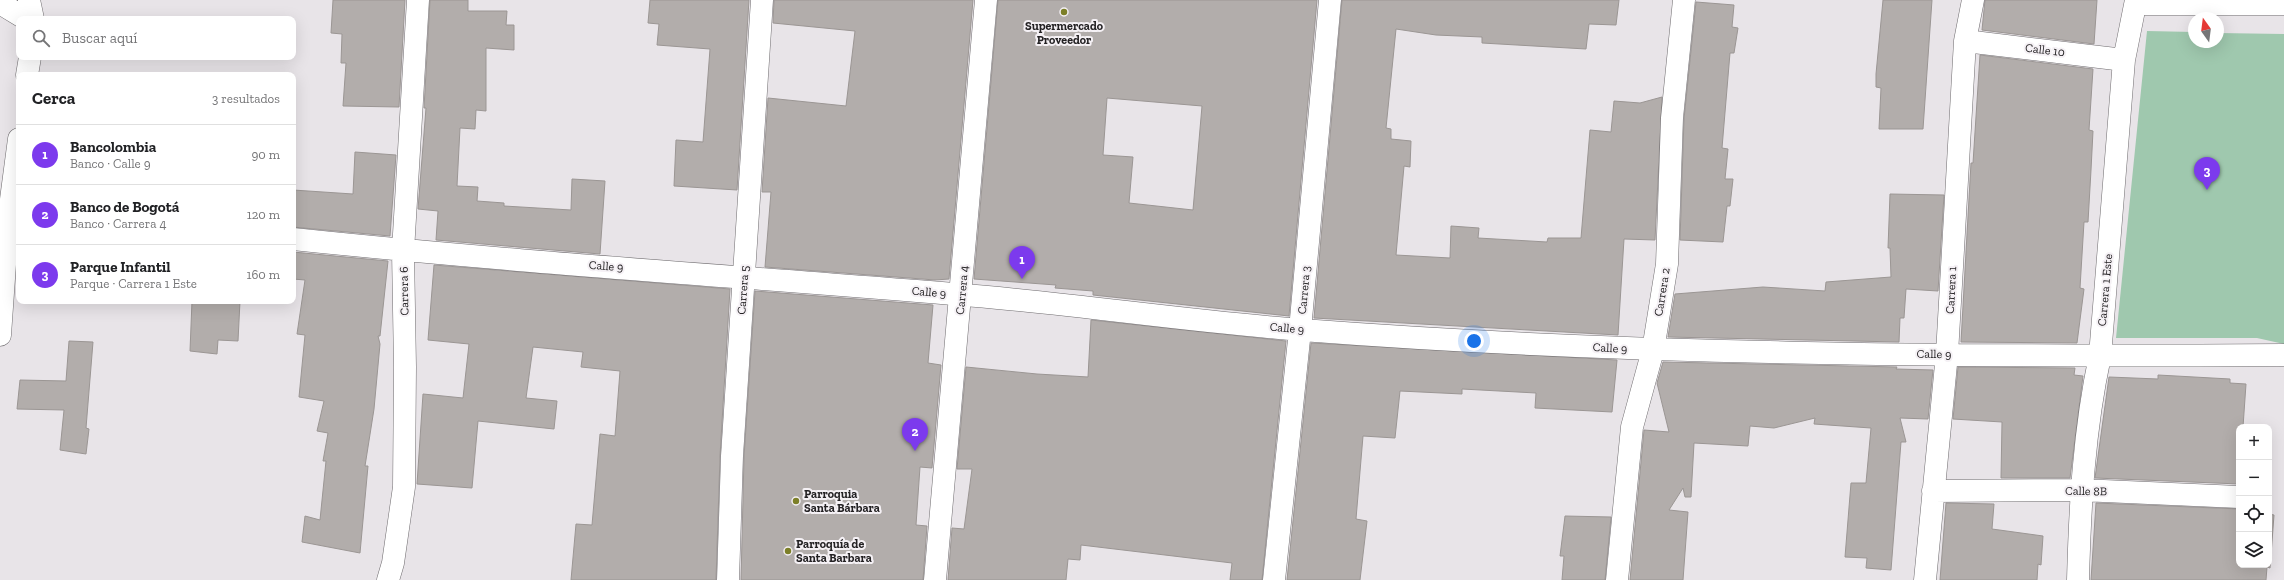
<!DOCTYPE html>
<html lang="es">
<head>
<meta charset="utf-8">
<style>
  :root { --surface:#fff; --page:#f2f2f2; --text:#202124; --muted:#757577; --line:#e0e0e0; --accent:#7c3aed }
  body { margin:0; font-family:"Zilla Slab",serif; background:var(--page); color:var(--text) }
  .controls { position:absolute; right:12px; bottom:12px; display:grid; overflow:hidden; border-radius:8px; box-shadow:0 4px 16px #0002 }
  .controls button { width:36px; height:36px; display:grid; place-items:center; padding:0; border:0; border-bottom:1px solid var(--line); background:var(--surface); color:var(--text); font:20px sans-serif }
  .compass { position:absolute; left:2188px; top:12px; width:36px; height:36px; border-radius:50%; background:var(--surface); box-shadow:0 4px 16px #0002; rotate:346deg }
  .you { position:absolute; left:1474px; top:341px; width:14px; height:14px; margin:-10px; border:3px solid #fff; border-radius:50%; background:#1a73e8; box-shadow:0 0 0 6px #1a73e833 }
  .badge { display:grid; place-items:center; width:26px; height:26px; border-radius:50%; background:var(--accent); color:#fff; font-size:13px; font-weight:700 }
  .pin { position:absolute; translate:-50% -33px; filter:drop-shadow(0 1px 2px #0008) }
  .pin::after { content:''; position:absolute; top:21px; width:14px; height:12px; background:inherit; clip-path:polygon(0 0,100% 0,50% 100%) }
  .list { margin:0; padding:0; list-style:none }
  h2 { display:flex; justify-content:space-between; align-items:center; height:52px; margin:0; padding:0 16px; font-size:17px }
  h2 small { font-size:13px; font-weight:400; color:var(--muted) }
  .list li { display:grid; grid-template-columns:26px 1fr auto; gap:12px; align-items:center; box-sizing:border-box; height:60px; padding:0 16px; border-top:1px solid var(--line) }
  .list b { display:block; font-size:15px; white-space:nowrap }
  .list p { margin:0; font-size:13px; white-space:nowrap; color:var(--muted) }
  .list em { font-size:13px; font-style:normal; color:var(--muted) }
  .icon { flex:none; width:22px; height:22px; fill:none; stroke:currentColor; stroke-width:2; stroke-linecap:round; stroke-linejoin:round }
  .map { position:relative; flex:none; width:2284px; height:580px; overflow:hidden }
  .search { position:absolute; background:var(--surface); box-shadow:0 4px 16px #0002; left:16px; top:16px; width:280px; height:44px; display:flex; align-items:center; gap:10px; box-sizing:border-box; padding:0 14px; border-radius:8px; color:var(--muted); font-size:15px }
  .panel { position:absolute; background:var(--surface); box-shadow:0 4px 16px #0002; left:16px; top:72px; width:280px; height:232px; border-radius:8px }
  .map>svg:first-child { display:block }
  .green { fill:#9fc8ae }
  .building { fill:#b2adab; stroke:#9b9694; fill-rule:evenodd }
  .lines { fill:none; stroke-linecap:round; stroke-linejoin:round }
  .street-casing { stroke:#6f6c6f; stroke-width:23 }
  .secondary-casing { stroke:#6f6c6f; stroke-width:23 }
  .street { stroke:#fff; stroke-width:22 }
  .secondary { stroke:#fff; stroke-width:22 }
  .poi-dot { fill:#7c7f28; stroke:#f5f1f5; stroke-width:1.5 }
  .labels { text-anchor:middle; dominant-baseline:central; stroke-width:4; stroke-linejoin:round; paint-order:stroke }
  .poi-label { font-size:12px; font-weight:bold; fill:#232123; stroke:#f5f1f5; text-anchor:start }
  .street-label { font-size:12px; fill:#232123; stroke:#f5f1f5 }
</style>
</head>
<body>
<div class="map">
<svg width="2284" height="580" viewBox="0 0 2284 580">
  <rect width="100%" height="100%" fill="#e8e4e8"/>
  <path class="green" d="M2147,31L2194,32V42H2218V33L2284,34V344L2257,338H2116Z"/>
  <path class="building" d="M333,0H405L399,107L343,106L346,63H341L342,34L331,33Z
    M430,0H468V11H507L506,25H514V50L486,48V111L476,110L475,129L460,128L457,186L478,187L477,201L504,203V206L571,210L572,179L605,181L600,254L436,240L438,211L418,209L426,108H424Z
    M650,0H749L737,190L674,186L676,140L703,142L710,49L657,45L659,24L648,23Z
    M774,0H973L949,279L935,280L765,267L771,192H762L768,98L846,106L855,31L773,23Z
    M998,0H1317L1289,316L1093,295V291L1055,288L1056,285L974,279ZM1107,98L1202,106L1193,210L1129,203L1133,157L1103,155Z
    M1342,0H1619L1616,25L1589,24L1586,49L1482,43V37L1436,35L1396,29L1386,128L1391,129V139L1411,141L1410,167L1404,166L1396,255L1450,258L1451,226L1479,228L1478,238L1547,242L1548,238H1581L1590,130L1611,132L1614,101L1640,103L1662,97L1655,240L1624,239L1618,335L1314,318Z
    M1883,0H1932L1923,129H1879L1881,88L1876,87V74Z
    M1985,0H2097L2094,44L1982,30Z
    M1696,2L1734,5L1732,27L1738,28L1734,53H1730L1722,148L1728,149L1725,179H1733L1730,206H1727L1723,242L1680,240L1684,119Z
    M1980,55L2093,69L2089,130L2093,131L2091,170L2088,222H2084L2080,288L2084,289L2077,343L1961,342L1971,163H1973Z
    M355,152L396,155L390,236L293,227V190L353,194Z
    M1890,194L1944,195L1938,291L1906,289L1904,318H1900L1899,342L1668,337L1675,294L1763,287L1825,291L1826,282L1891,277L1890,248H1888Z
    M293,252L388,261L380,336H378L380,344L374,409L365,466H368L360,553L302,542L305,516L320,520L326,461H323L328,433L317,431L324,401L299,397L305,335L297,334L305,280L293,279Z
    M434,265L730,289L720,456L716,580H571L576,524L592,525L600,434L615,436L620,371L581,367L583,352L533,347L526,398L557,401L554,429L478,421L472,488L417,484L423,394L463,398L469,344L428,340Z
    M755,291L933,305L928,363L941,365L932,468L920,467L916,525L927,526L923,580H741L744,457Z
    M192,301H240L238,341L218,340L217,354L190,351Z
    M1091,320L1286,341L1262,580H1230L1232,563L1081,545L1080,560L1068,559L1066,580H948L952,528L964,529L972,469H957L966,367L1037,374L1088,377Z
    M69,341L93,342L86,428L89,429L86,454L60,450L64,410L17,409L20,380L66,381Z
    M1311,343L1617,360L1612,412L1535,408L1536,393L1462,389V394L1400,391L1395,438L1363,436L1356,519L1367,521L1360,580H1287Z
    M1663,362L1897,367L1896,369L1933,370L1928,419L1900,418L1906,442H1901L1891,570L1866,568L1867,558L1845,557L1851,483H1866L1871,428L1814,424L1815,418L1774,428L1750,426L1748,446L1694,443L1691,497H1685L1683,488L1669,510L1688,512L1683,580H1630L1644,430L1669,432L1657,383Z
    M1958,367L2075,368L2074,375L2083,376L2070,478H2001L2002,422L1953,419Z
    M2158,375L2230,379V383L2246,384L2243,427H2239V484L2095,478L2109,377L2158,379Z
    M1946,503L1994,504L1992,529L2043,536L2041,565L2038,564L2037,580H1940Z
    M2096,503L2239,509V565H2269V514L2274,515L2270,568L2267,567L2266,580H2091Z
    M1565,516L1611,517L1605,580H1562L1564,556H1560Z"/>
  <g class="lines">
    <defs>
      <path id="street" d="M29,0L33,19
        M0,3L26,19
        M2136,4H2284
        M1965,41L2124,60
        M27,75L30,57
        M293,239C512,262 733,276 953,294C1069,303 1185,321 1302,330C1628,355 1957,357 2284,355
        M0,335L8,222L19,139
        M1933,491L2081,490L2239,497
        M388,580L393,563L404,487L405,367L403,251L418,0
        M1274,580L1300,330L1330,0
        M1617,580L1632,427L1653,350L1667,264L1672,118L1684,0
        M1925,580L1947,354L1965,41L1973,0
        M2078,580C2080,505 2084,430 2100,356L2124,60L2136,0"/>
      <path id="secondary" d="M728,580L732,456L762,0
        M935,580L986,0"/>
    </defs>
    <use href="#street" class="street-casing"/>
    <use href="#secondary" class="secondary-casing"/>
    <use href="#street" class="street"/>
    <use href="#secondary" class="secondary"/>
  </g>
  <g class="poi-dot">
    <circle cx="1064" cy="12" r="4"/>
    <circle cx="796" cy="501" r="4"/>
    <circle cx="788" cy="551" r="4"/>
  </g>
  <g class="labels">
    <g class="poi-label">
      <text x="1064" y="26" text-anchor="middle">Supermercado<tspan x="1064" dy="14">Proveedor</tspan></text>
      <text x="804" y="494">Parroquia<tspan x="804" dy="14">Santa Bárbara</tspan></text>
      <text x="796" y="544">Parroquía de<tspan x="796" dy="14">Santa Barbara</tspan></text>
    </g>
    <g class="street-label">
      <text transform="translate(2045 50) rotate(7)">Calle 10</text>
      <text transform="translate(606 266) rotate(4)">Calle 9</text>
      <text transform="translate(743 290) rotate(-86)">Carrera 5</text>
      <text transform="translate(962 290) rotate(-85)">Carrera 4</text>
      <text transform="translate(1304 290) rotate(-85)">Carrera 3</text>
      <text transform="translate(1951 290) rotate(-87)">Carrera 1</text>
      <text transform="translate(2105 290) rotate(-85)">Carrera 1 Este</text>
      <text transform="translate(404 291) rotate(-91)">Carrera 6</text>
      <text transform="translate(929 292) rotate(5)">Calle 9</text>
      <text transform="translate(1662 292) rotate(-81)">Carrera 2</text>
      <text transform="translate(1287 328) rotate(5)">Calle 9</text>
      <text transform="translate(1610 348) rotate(3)">Calle 9</text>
      <text transform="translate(1934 354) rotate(1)">Calle 9</text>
      <text transform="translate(2086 491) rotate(1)">Calle 8B</text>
    </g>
  </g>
</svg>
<div class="controls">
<button>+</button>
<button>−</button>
<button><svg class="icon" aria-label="locate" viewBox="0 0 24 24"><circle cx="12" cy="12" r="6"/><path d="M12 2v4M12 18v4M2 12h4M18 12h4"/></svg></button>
<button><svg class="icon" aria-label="layers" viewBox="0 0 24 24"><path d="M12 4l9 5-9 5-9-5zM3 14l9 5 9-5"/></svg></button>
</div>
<svg class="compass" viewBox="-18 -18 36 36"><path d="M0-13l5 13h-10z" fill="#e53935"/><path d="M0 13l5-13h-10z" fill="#757577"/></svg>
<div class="you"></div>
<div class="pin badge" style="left:1022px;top:279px">1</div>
<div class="pin badge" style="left:915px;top:451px">2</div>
<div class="pin badge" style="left:2207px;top:190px">3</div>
<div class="search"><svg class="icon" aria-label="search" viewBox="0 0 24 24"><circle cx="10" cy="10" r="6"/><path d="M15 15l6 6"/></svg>Buscar aquí</div>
<section class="panel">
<h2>Cerca<small>3 resultados</small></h2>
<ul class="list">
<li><span class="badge">1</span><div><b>Bancolombia</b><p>Banco · Calle 9</p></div><em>90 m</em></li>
<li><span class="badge">2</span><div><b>Banco de Bogotá</b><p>Banco · Carrera 4</p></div><em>120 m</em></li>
<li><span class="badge">3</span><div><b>Parque Infantil</b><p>Parque · Carrera 1 Este</p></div><em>160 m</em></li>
</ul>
</section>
</div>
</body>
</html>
